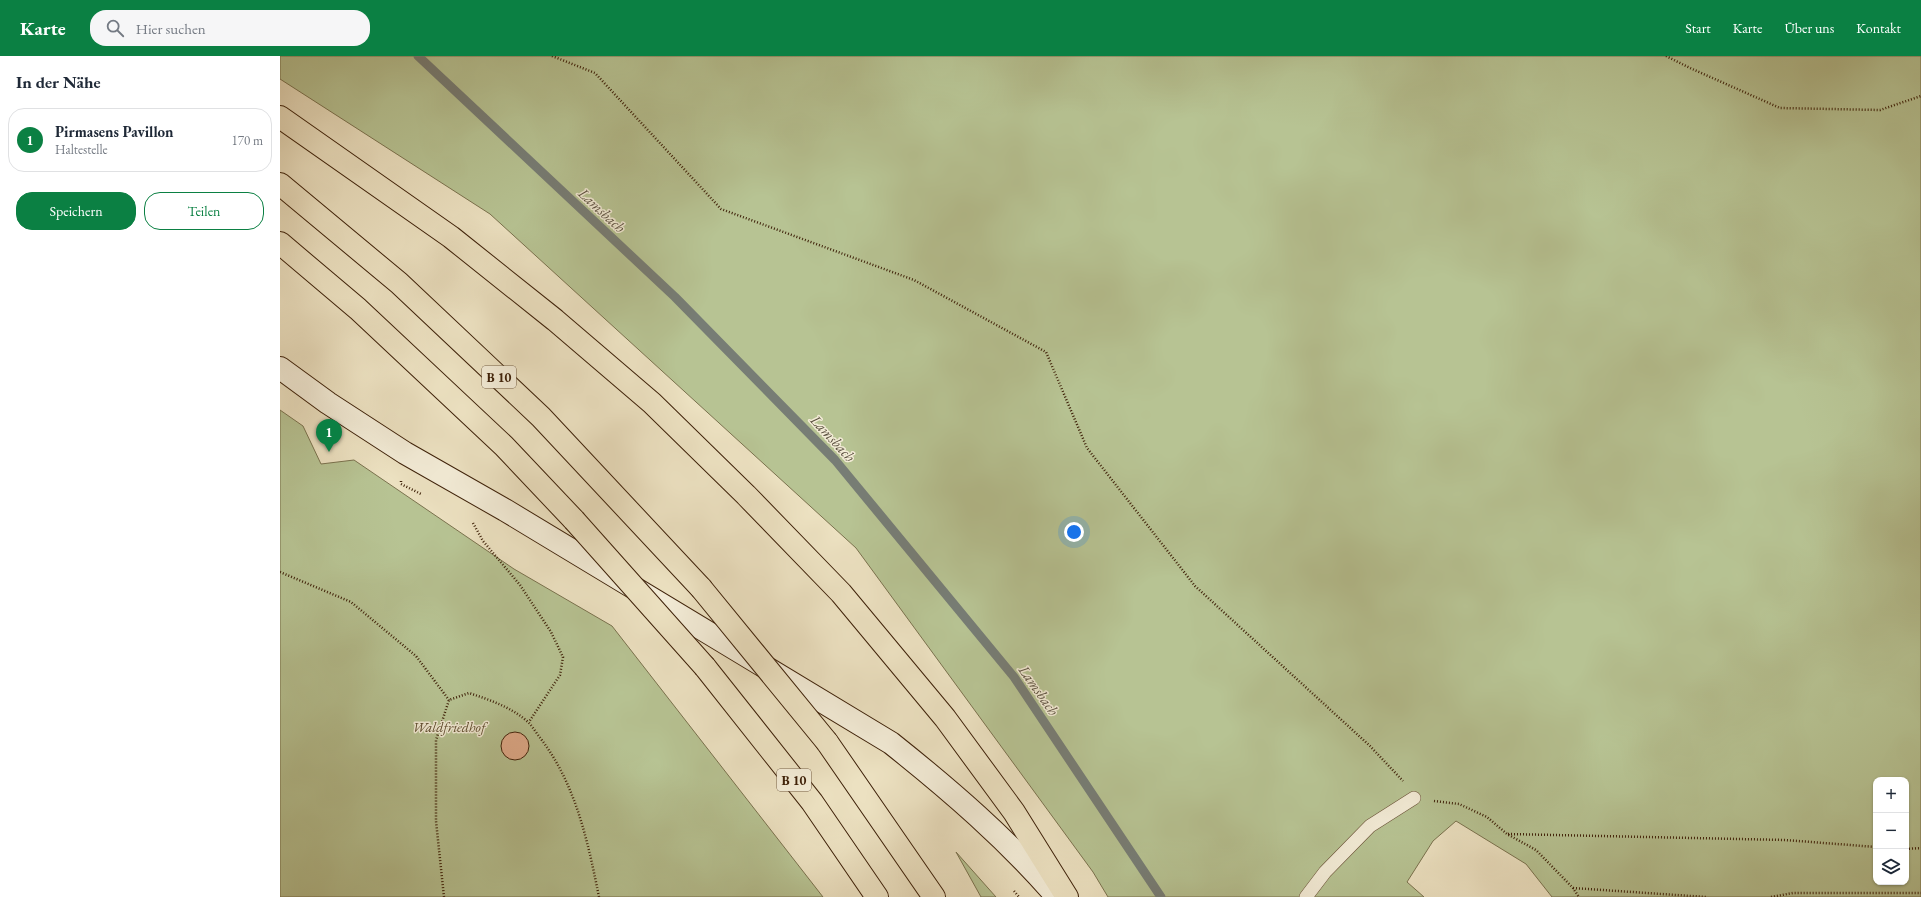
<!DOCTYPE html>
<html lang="de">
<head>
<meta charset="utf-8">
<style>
  :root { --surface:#fff; --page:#f6f6f7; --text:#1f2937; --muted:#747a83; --line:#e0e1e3; --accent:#0b8043 }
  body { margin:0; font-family:"EB Garamond",serif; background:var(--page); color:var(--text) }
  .controls { position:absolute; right:12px; bottom:12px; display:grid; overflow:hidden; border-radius:8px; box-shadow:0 1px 3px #0004 }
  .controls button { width:36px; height:36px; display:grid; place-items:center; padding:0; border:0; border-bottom:1px solid var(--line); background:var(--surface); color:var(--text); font:20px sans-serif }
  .you { position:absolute; left:794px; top:476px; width:14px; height:14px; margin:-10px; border:3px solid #fff; border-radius:50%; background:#1a73e8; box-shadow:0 0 0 6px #1a73e833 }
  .badge { display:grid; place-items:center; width:26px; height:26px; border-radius:50%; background:var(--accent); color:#fff; font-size:13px; font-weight:700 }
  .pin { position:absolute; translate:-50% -33px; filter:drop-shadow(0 1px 2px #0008) }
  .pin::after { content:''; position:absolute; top:21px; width:14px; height:12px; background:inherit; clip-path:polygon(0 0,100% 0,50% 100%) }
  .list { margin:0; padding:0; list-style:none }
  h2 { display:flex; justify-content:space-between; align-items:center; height:52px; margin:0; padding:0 16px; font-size:17px }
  h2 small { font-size:13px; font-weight:400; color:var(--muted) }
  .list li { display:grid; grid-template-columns:26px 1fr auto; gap:12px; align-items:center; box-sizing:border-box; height:64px; margin:0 8px 8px; padding:0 8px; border:1px solid var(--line); border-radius:16px }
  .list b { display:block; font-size:15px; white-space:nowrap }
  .list p { margin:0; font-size:13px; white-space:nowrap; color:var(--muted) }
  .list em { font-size:13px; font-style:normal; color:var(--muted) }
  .actions { display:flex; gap:8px; padding:12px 16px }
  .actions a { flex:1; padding:9px 0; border:1px solid var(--accent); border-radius:16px; text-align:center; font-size:14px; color:var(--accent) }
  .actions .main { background:var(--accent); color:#fff }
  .icon { flex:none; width:22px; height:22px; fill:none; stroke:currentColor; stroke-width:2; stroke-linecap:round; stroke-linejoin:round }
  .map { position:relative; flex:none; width:1641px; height:841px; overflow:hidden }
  header { display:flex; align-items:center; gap:24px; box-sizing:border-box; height:56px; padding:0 20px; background:var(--accent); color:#fff }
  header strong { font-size:19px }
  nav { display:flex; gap:22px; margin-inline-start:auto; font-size:14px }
  .search { width:280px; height:36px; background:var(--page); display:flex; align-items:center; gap:10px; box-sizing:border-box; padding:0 14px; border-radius:16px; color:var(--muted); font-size:15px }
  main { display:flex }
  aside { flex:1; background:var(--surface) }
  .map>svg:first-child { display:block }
  .green { fill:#b7c393; stroke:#7a724e; fill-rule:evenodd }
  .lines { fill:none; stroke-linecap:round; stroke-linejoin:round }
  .stream { stroke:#777d75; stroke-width:9 }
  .building { fill:#e3ad8d; stroke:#3e2109 }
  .service-casing { stroke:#6a5137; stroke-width:14 }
  .secondary-casing { stroke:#3e2109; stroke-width:24 }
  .trunk-casing { stroke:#3e2109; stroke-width:24 }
  .path { stroke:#3e2109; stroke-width:2.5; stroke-dasharray:1 2; stroke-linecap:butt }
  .service { stroke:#f3ecd7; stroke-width:13 }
  .secondary { stroke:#f3ecd7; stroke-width:22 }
  .trunk { stroke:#ece1c1; stroke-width:22 }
  .trunk-bridge-casing { stroke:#3e2109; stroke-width:24; stroke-linecap:butt }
  .trunk-bridge { stroke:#ece1c1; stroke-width:22 }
  .labels { text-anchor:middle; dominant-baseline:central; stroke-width:3; stroke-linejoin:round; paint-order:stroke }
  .shield { fill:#f3ecd7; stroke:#745e47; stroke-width:1 }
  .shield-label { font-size:13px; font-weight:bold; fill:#3e2109 }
  .park-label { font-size:14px; font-style:italic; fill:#5c4a2c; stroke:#f3ecd7 }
  .water-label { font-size:15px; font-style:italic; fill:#5a4f3f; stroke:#f3ecd7 }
</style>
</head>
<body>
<header>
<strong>Karte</strong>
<div class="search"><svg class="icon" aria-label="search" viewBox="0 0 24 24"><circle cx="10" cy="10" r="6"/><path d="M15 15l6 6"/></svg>Hier suchen</div>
<nav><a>Start</a><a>Karte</a><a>Über uns</a><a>Kontakt</a></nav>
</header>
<main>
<aside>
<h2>In der Nähe<small></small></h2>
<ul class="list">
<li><span class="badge">1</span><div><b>Pirmasens Pavillon</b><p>Haltestelle</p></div><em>170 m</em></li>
</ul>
<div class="actions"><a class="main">Speichern</a><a>Teilen</a></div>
</aside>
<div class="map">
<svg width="1641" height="841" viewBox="0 0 1641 841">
  <rect width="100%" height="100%" fill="#ece1c1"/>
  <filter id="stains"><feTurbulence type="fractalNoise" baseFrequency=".005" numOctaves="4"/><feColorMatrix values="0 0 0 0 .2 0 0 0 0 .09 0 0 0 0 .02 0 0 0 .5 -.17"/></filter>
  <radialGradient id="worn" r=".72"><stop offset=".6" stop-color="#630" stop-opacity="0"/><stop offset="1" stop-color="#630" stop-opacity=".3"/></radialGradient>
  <path class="green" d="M0,0H1641V841H1272L1246,808L1176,765L1153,785L1127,826L1144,841H828L813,816L576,492L210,158L0,23ZM1596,724H1626V826H1596Z
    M0,354L23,370L41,408L74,404L234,513L332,570L543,841H0Z
    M676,796L716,841H701Z"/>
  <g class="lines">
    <path class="stream" d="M138,0L395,241L555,404L734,621L881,841"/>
  </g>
  <path class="building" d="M221 690a14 14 0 1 1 28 0a14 14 0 1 1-28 0Z"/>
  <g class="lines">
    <defs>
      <path id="service" d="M1026,841L1045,816L1090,770L1134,742"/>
      <path id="secondary" d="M0,312L48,347L125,397L225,454L611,687C670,734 727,783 777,841"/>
      <path id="trunk" d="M0,61L171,181L275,264L372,347L466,439L561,537L665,662L734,756L787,841
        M0,128L119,227L261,361L421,532
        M0,187L78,253L224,390L294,464
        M425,611L532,746L597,841
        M547,686L654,841"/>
    </defs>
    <use href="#service" class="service-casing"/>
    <use href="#secondary" class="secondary-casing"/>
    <use href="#trunk" class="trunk-casing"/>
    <path class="path" d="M272,0L315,17L441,153L634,224L766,296L807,392L915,530L1090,690L1123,725
      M1386,0L1410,12L1500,52L1600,54L1641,40
      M121,425V428L141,438
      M193,467L203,485L240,529L271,576L283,601L280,619L249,666
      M0,516L71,546L136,600L169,644
      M1154,745L1179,748L1207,761L1227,778L1256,794L1293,832L1299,841
      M1228,778L1505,784L1596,791
      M1626,793L1641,792
      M1293,832L1426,841
      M734,835L739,841
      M164,841L156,765V684L169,644L189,637C210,644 231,651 248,666C253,671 257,678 261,683C296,729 308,786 319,841
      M1491,841L1513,837H1641"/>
    <use href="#service" class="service"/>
    <use href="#secondary" class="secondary"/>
    <use href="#trunk" class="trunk"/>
    <defs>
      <path id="trunk-bridge" d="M294,464L425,611
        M421,532L547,686"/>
    </defs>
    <use href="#trunk-bridge" class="trunk-bridge-casing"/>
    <use href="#trunk-bridge" class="trunk-bridge"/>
  </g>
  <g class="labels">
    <g class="shield">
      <rect x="202" y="310" width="34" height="22" rx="3"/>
      <rect x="497" y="713" width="34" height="22" rx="3"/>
    </g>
    <g class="shield-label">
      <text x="219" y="321">B 10</text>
      <text x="514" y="724">B 10</text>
    </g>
    <g class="park-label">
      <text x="169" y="671">Waldfriedhof</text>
    </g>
    <g class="water-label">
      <text transform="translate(322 154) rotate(43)">Lamsbach</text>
      <text transform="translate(553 382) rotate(47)">Lamsbach</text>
      <text transform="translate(759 634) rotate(55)">Lamsbach</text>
    </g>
  </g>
  <rect width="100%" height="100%" filter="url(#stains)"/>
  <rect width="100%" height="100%" fill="url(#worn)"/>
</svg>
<div class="controls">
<button>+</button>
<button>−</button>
<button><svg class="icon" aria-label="layers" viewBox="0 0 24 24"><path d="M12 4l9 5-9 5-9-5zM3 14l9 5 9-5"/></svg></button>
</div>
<div class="you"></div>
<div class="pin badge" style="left:49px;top:396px">1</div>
</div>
</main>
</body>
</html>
